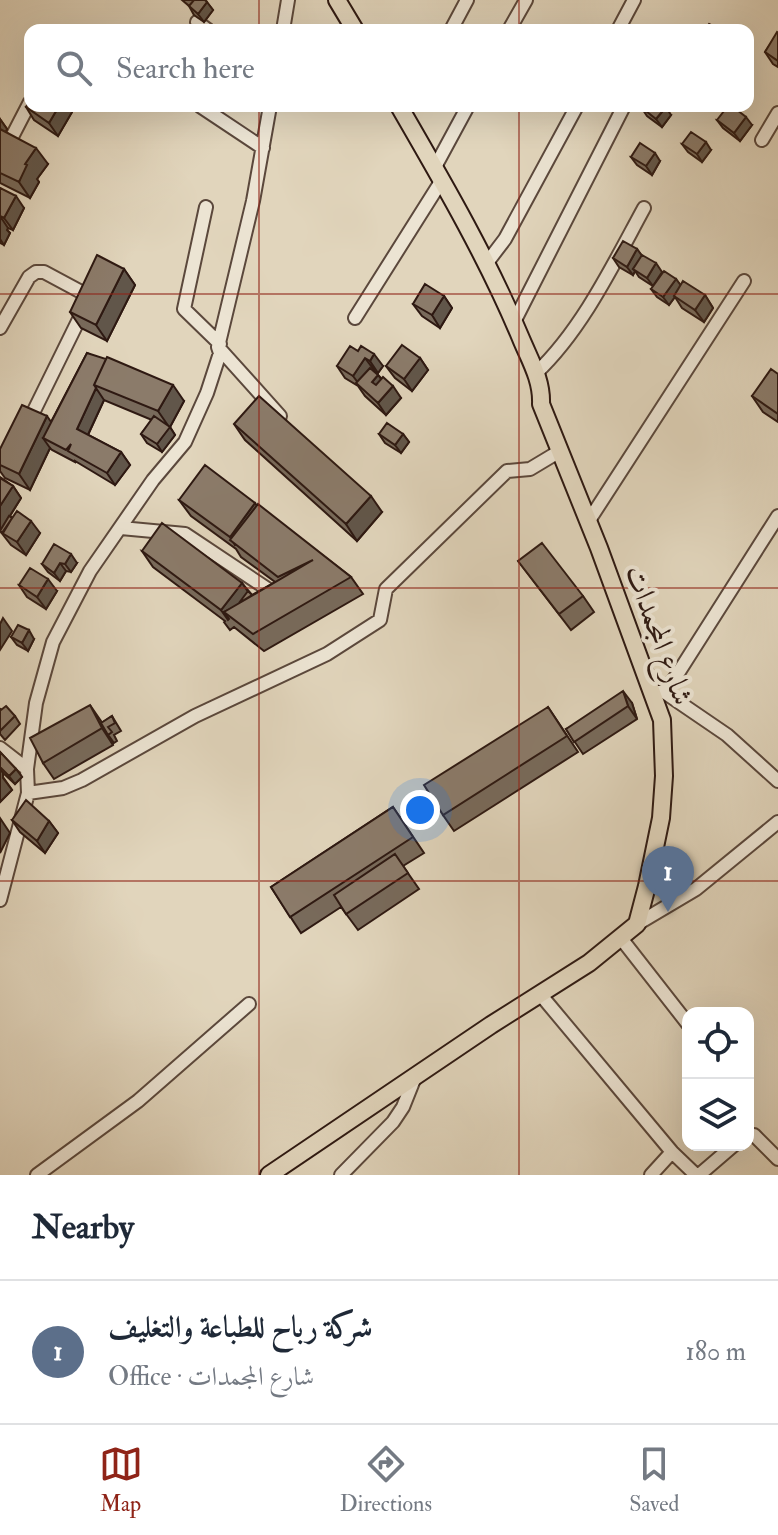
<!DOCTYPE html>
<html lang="en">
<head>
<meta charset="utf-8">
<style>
  :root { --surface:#fff; --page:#f2f2f3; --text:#1f2937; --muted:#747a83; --line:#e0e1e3; --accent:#8f2418 }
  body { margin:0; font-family:"IM FELL Double Pica",Amiri,serif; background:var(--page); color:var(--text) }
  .controls { position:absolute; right:24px; bottom:24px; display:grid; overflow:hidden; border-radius:16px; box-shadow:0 8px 32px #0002 }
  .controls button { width:72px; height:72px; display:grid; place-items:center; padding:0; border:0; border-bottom:2px solid var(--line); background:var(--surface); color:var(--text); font:40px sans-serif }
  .you { position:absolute; left:420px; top:810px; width:28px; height:28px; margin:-20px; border:6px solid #fff; border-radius:50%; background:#1a73e8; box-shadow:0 0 0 12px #1a73e833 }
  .badge { display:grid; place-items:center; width:52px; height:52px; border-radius:50%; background:var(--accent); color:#fff; font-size:26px; font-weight:700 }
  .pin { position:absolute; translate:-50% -66px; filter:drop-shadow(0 2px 4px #0008) }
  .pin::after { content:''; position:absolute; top:42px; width:28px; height:24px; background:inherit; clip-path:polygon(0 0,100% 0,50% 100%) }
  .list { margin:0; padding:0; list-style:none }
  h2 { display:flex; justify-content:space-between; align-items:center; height:104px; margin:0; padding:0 32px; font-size:34px }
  h2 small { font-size:26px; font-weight:400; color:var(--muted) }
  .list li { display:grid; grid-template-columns:52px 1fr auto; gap:24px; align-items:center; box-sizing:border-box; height:144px; padding:0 32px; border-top:2px solid var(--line) }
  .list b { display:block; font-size:30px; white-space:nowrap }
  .list p { margin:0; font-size:26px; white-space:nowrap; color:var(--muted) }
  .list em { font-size:26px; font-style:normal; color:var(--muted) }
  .icon { flex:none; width:44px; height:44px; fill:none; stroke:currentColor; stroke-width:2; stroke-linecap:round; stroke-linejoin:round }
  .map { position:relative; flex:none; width:778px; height:1175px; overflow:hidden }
  .search { position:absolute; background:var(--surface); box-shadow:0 8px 32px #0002; left:24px; right:24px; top:24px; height:88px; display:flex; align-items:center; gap:20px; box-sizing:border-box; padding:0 28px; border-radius:16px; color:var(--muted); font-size:30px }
  .sheet { height:248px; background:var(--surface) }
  nav { display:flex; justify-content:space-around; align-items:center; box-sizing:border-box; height:112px; border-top:2px solid var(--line); background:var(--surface); font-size:22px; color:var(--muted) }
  nav a { display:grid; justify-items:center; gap:4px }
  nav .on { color:var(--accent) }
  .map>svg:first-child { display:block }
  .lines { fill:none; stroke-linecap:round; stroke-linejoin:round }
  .minor-casing { stroke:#5b483c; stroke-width:16 }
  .major-casing { stroke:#2e1912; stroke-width:20 }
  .minor { stroke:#ece4d3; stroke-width:12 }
  .major { stroke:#e1d5bc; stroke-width:16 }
  .wall { fill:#786a5b; stroke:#2e1912; stroke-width:2 }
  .shaded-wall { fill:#61564a; stroke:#2e1912; stroke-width:2 }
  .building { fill:#8b7b6a; stroke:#2e1912; stroke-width:2 }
  .grid { fill:none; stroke:#8f2418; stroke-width:2; stroke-opacity:0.55 }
  .labels { text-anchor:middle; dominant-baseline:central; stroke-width:8; stroke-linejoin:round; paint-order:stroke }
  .street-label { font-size:30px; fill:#2e1912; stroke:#ece4d3 }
</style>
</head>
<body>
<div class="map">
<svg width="778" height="1175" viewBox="0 0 778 1175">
  <rect width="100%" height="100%" fill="#e1d5bc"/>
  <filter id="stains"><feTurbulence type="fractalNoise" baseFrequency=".0025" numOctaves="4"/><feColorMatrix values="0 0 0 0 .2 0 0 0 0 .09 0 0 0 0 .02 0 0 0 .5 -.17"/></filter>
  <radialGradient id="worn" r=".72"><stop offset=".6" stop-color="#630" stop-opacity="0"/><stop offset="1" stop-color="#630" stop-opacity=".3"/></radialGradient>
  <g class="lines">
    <defs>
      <path id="minor" d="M197,22L208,30
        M283,30L288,0
        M451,30L467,0
        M509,30L526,0
        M618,30L634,0
        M200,106L263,148
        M762,140L778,113
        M0,160L30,102
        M435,167L468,106
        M206,207L184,309L220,344
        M486,264L505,239L577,106
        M355,318L442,180
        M515,320L624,106
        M0,328L29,277L36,272H44L85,294L88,301L28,423
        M218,347L280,416
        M536,373C582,330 614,263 644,208
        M588,522L744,281
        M121,528L185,534L278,596
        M652,692H664L675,678L778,516
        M664,692L727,735L778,781
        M0,748L27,769
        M28,793L63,788L82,780L195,716L327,654L380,620L386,589L507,471L530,469L560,451
        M0,900L28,793L27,769L36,703L53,642L90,571L153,480L185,442L207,393L220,353L218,347L253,201L270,106
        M637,924L696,889L778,822
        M620,937L688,1024
        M540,994L672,1152L696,1175
        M748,1135H754L778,1159
        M37,1175L138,1101L249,1004
        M341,1175L393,1122L403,1107L415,1077
        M651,1175L672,1152
        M699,1175L734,1145"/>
      <path id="major" d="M337,0L355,30
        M269,1175L491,1025L589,963L637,924L647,886L661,818L664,776L662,720L599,548L541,404C542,381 531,362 522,341C488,259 443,182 399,106"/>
    </defs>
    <use href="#minor" class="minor-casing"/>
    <use href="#major" class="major-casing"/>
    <use href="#minor" class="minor"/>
    <use href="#major" class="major"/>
  </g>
  <path class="wall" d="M182,0H205L213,10L204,22L194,15L189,6Z
    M778,33V67L773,64L765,52Z
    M30,106H68L72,112L58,136L34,120L26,107Z
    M641,107L671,115L662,127L647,116Z
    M0,119L7,129L6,132L48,164L37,179L39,182L30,198L0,183Z
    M717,120L752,125L740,141L723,128Z
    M682,144L711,150L702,162L688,152Z
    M631,157L660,161L652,175L637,165Z
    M0,188L24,208L13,230L8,228L7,230L10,233L4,245L0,243Z
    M637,249L642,256L662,272L653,286L639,277L635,271L633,275L619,267L613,258Z
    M124,269L135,285L107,341L81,328L70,312Z
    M676,279L681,286L705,295L713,308L704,322L682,308L675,297L669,305L657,297L651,289Z
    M444,296L452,308L440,328L422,316L413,304Z
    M358,351L383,366L378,373L373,370L401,398L386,415L365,396L358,386L345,378L337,366Z
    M87,353L184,401L170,427L175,435L162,452L147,443L141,434L152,420L104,400L88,435L121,452L130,465L115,485L75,461V462L52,450L50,448L30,490L5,478L0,471V449L51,422Z
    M420,358L428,370L412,391L395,378L386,366Z
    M778,374V422L763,412L752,396Z
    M234,424L382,512L357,541L245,440Z
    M379,434H403L409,442L401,453L385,443Z
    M0,477L13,486L21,498L10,516L40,533L26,555L11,545L0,531Z
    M179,500L257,505L351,577L363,594L264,651L234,627L230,630L224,622L225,621L153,567L142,551L242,583L252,595L275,582L241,557L236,549L191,516Z
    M518,561L583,596L594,612L571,630Z
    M77,563L71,572L66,571L60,581L48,572L42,564Z
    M19,585L57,591L46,609L27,597Z
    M11,637L34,639L28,651L17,645Z
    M632,703L637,719L583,754L566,729Z
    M548,707L578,752L454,831L443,815Z
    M0,709L15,716L20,724L5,740L0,734Z
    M112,716L121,731L114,735L117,741L114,743L109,736L113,745L54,779L43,763Z
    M0,752L16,769L22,777L15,784L2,772L3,777L12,790L0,802Z
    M393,807L424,853L403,866L419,889L358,930L341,907L301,933L271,887Z
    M12,820L49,821L58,833L45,853L20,832Z"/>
  <path class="shaded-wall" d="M207,2L213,10L204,22L198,14Z
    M59,106H68L72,112L58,136L49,123Z
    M666,107L671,115L662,127L656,119Z
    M746,117L752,125L740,141L734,133Z
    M0,119L7,129L0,144Z
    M706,142L711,150L702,162L697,154Z
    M36,148L48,164L37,179L39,182L30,198L19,182L25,164Z
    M655,153L660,161L652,175L646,166Z
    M16,196L24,208L13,230L4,218Z
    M0,216L8,228L7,230L10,233L4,245L0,239Z
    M637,249L643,257L633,269L635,271L633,275L627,267Z
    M656,263L662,272L653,286L647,278Z
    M124,269L135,285L107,341L96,325Z
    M676,279L682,287L669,305L663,297Z
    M705,295L713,308L704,322L695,310Z
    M444,296L452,308L440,328L432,315Z
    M374,354L383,366L378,373L370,361Z
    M365,358L374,370L362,388L353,376Z
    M420,358L428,370L412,391L404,379Z
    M378,375L387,387L381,394L372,382Z
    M173,385L184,401L170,427L175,435L162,452L157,444L169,427L158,411Z
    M393,386L401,398L386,415L378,403Z
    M96,388L104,400L85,441L77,429Z
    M47,416L58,432L43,438L50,448L30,490L19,474Z
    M403,434L409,442L401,453L395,445Z
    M121,452L130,465L115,485L107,473Z
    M13,486L21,498L1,530L0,528V506Z
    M371,496L382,512L357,541L346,524Z
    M255,503L267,519L235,545L230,537Z
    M31,521L40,533L26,555L17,542Z
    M71,554L77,563L71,572L65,564Z
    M60,563L66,571L60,581L54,573Z
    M48,579L57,591L46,609L37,597Z
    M242,583L253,599L224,612L229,619L228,620L221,610Z
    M3,618L12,631L0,650V624Z
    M29,630L34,639L28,651L22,643Z
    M623,691L632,703L637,719L628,706Z
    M90,705L101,721L113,745L102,728Z
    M0,769L3,773V778L12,790L0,802Z
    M16,769L22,777L15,784L9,776Z
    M0,818L10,833L0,853Z
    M49,821L58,833L45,853L37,841Z"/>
  <path class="building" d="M194,0H205L207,2L198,14L189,6Z
    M709,24L720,30H705Z
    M777,32L778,33V61L765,52Z
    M30,100V106H59L49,123L26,107Z
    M642,106H665L666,107L656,119L641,107Z
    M728,106H732L746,117L734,133L717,120Z
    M0,129L36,148L25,164L27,165L19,182L0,173Z
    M691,132L706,142L697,154L682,144Z
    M640,143L655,153L646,166L631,157Z
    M0,188L16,196L4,218L0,216Z
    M623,241L637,249L627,267L613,258Z
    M97,255L124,269L96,325L70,312Z
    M642,255L656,263L647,278L633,269Z
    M664,271L676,279L663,297L651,289Z
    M683,281L705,295L695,310L674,296Z
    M425,284L444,296L432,315L413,304Z
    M402,345L420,358L404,379L386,366Z
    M350,346L358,351L361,346L374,354L370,361L365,358L353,376L337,366Z
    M87,353L106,359L94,385L96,388L77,429L121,452L107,473L68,451L71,444L66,450L43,438Z
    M107,357L173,385L158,411L94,385Z
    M370,368L378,375L372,382L376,385L383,377L393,386L378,403L356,383Z
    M771,369L778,374V414L752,396Z
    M259,396L371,496L346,524L234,424Z
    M22,405L47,416L19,474L0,465V449Z
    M154,416L170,427L157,444L141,434Z
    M387,423L403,434L395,445L379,434Z
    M205,465L255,503L230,537L179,500Z
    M0,478L13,486L0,506Z
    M258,504L351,577L253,634L224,612L313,560L278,577L230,540Z
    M17,511L31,521L17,542L2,533Z
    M9,516L12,518L3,533L0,531Z
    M162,523L242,583L221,610L142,551Z
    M542,543L583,596L559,614L518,561Z
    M54,544L71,554L65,564L60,563L54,573L42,564Z
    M30,568L48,579L37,597L19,585Z
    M248,591L252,595L239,603Z
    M18,625L29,630L22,643L11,637Z
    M623,691L628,706L574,742L566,729Z
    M90,705L102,728L43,763L30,738Z
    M6,706L15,716L0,731V709L1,710Z
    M548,707L567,736L443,815L424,785Z
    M112,716L115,723L108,727L112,732L108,735L101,723Z
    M0,752L16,769L9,776L0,767Z
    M26,800L49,821L37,841L12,820Z
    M393,807L413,837L290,917L271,887Z
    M395,854L408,873L346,914L334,895Z"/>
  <path class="grid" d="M259,0V30M519,0V30M259,106V1175M519,106V1175M0,294H778M0,588H778M0,881H778"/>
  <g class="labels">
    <g class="street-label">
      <text transform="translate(659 635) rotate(70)">شارع المجمدات</text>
    </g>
  </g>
  <rect width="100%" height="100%" filter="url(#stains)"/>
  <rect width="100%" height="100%" fill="url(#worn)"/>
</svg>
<div class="controls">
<button><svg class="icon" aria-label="locate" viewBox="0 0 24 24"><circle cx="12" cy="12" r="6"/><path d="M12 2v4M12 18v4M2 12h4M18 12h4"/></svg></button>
<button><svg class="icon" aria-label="layers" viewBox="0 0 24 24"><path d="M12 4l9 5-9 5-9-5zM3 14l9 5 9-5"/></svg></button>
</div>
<div class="you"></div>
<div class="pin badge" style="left:668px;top:912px;background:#5c6f8a">1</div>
<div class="search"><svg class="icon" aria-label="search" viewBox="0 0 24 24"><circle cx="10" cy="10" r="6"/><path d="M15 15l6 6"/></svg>Search here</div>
</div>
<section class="sheet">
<h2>Nearby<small></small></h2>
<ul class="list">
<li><span class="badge" style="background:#5c6f8a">1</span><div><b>شركة رباح للطباعة والتغليف</b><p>Office · شارع المجمدات</p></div><em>180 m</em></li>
</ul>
</section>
<nav>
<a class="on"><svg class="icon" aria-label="map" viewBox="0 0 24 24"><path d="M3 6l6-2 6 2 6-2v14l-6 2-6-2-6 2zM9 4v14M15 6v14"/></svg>Map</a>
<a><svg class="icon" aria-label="directions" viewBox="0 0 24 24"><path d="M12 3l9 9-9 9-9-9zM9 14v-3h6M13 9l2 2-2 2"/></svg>Directions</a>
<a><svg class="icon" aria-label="saved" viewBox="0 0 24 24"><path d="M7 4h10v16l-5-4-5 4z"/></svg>Saved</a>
</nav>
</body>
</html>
